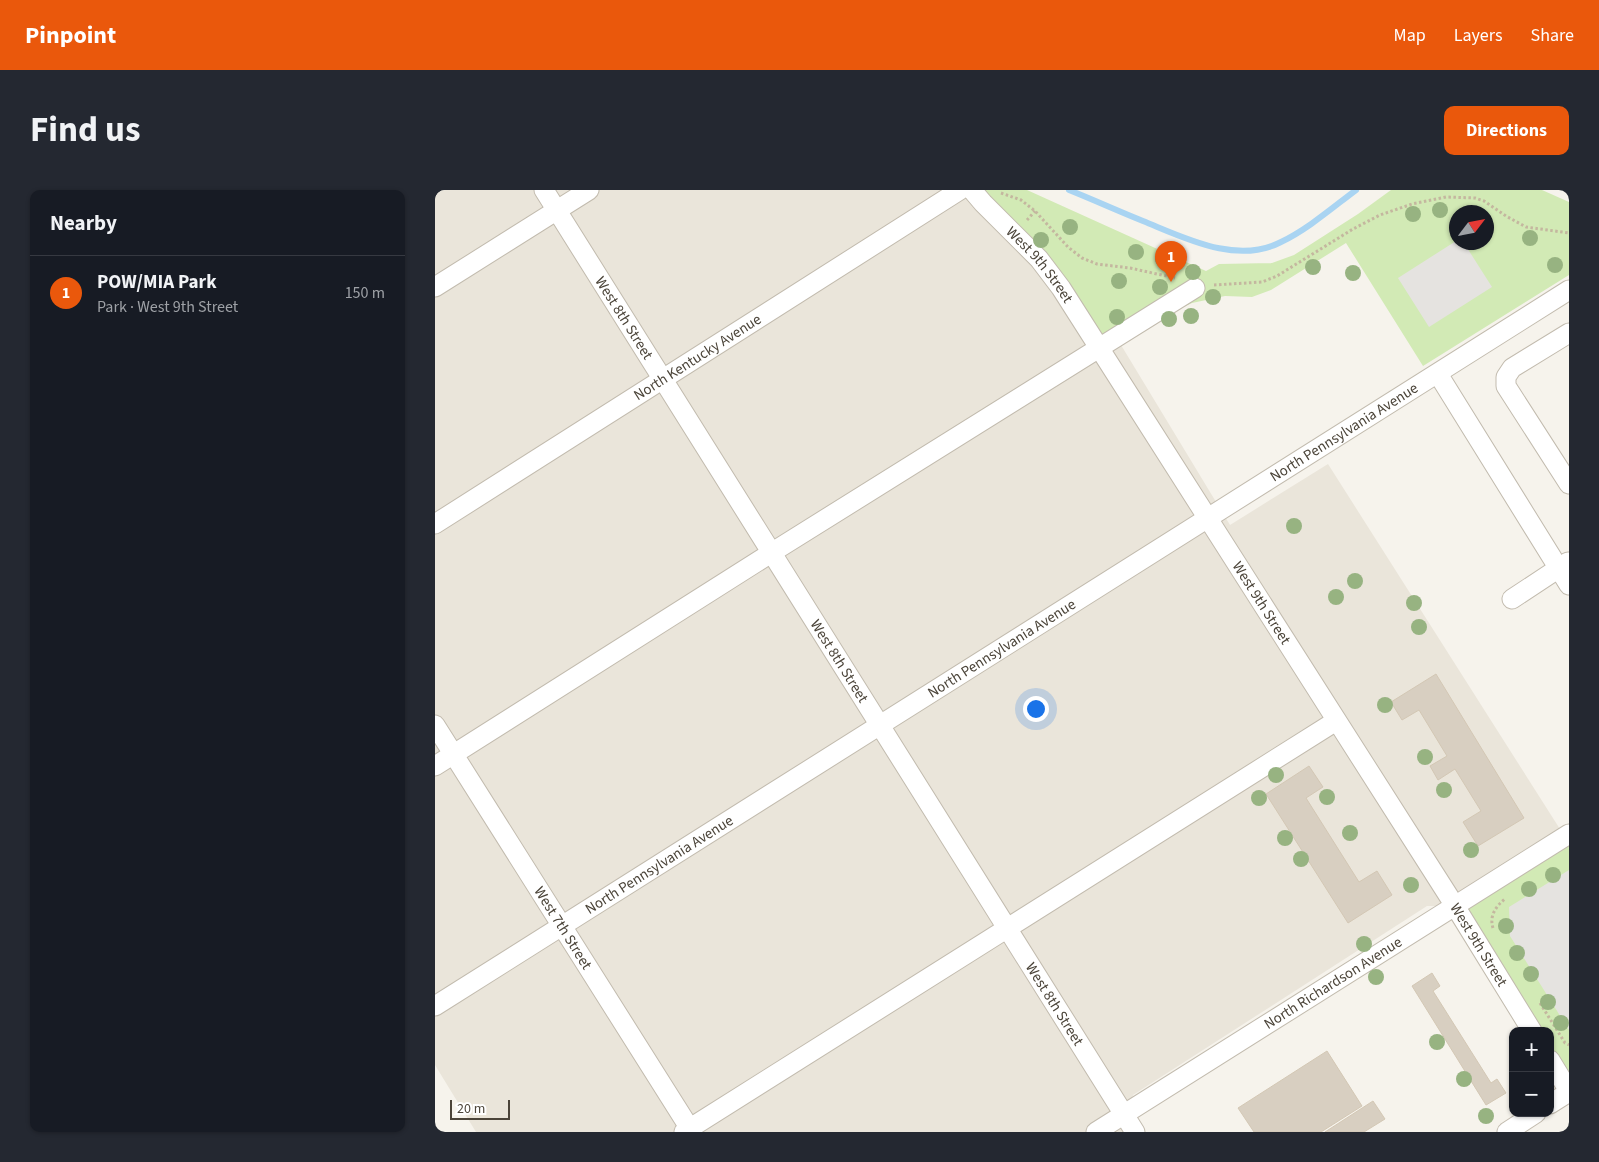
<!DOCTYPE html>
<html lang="en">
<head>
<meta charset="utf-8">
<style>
  :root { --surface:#171b24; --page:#242831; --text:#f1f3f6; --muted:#9ea1a6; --line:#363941; --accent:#ea580c }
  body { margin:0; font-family:"Source Sans 3",sans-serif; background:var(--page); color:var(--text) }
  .controls { position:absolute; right:15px; bottom:15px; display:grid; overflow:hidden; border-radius:10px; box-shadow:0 1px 4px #0004 }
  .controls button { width:45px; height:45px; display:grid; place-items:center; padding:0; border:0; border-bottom:1px solid var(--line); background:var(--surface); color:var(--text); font:25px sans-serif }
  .compass { position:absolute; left:1014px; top:15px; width:45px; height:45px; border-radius:50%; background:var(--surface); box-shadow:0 1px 4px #0004; rotate:58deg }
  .scale { position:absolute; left:15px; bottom:12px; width:60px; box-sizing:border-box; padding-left:5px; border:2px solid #4b4439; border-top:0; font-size:14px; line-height:18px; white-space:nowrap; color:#4b4439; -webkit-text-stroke:4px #fff; paint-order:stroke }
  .you { position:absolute; left:600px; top:518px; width:18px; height:18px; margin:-12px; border:4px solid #fff; border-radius:50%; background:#1a73e8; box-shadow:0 0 0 8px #1a73e833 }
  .badge { display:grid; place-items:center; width:32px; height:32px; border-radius:50%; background:var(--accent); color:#fff; font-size:16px; font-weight:700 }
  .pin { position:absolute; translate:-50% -41px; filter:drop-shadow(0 1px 2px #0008) }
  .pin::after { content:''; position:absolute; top:26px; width:18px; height:15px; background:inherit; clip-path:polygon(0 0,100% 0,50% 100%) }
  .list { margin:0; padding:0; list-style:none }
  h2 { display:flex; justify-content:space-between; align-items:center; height:65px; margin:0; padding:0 20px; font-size:21px }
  h2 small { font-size:16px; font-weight:400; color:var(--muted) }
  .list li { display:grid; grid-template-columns:32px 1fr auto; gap:15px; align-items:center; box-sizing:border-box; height:75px; padding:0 20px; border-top:1px solid var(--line) }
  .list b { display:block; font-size:19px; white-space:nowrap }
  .list p { margin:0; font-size:16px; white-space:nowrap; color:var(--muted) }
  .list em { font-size:16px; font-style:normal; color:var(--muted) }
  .map { position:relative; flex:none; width:1134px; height:942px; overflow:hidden; border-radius:10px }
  header { display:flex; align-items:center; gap:30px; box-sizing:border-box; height:70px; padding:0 25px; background:var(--accent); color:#fff }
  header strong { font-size:24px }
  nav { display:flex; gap:28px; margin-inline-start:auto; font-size:18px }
  .intro { display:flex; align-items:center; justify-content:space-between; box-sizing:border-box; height:120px; padding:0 30px }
  h1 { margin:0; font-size:35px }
  .button { padding:12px 22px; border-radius:10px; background:var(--accent); color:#fff; font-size:18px; font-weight:700 }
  main { display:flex; gap:30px; padding:0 30px }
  aside { flex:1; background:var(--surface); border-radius:10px; box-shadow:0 1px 4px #0004 }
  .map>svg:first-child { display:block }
  .residential { fill:#eae5da }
  .green { fill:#d2eab5; fill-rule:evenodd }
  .parking { fill:#e5e3e0 }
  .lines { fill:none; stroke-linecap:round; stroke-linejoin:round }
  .stream { stroke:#a9d4f2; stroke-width:6 }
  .building { fill:#d8cfc1; stroke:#d3c7b4 }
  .minor-casing { stroke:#c2bbae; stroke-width:21 }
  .path { stroke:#c4b79f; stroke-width:3; stroke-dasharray:2.5 2.5; stroke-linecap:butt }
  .minor { stroke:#fff; stroke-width:19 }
  .tree { fill:#97b381 }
  .labels { text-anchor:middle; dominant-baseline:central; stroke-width:5; stroke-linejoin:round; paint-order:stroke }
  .street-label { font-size:15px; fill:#4b4439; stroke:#fff }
</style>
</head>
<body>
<header>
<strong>Pinpoint</strong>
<nav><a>Map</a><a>Layers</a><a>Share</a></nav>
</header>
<div class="intro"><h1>Find us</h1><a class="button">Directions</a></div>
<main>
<aside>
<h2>Nearby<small></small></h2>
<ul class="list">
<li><span class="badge">1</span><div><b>POW/MIA Park</b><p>Park · West 9th Street</p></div><em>150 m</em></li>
</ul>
</aside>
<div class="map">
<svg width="1134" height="942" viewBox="0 0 1134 942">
  <rect width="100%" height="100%" fill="#f6f3ec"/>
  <path class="residential" d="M0,0H537L670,166L686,155L795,335L893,274L1130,647L1020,716H992L698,905L688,942H41L0,875Z"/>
  <path class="green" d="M537,0H592L771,81L784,74L837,73L859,65L923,24L956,0H1107L1134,12V85L988,176L911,53L836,100L817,107L790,106L757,113L725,128L669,166L626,98ZM1022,22H1052V52H1022Z
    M1134,644V901L1115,870V841H1097L1020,716Z"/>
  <path class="parking" d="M1021,51L1022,52L1029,53L1057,97L994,137L963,88Z
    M1134,680V840L1075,746L1074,717Z"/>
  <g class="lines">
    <path class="stream" d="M634,0C659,10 683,21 708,31C750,48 802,75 846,52C873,39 897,18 921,0"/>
  </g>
  <path class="building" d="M1001,484L1089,628L1043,656L1028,632L1046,621L1020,579L1003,590L995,576L1012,566L984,520L967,530L956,512Z
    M874,576L888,597L871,608L924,692L942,681L957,705L913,733L831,604Z
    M997,783L1005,796L998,801L1056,893L1062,889L1071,903L1051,915L977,796Z
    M892,861L927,916L886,942H819L803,918Z
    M938,911L950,929L929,942H890Z"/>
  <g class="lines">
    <defs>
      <g id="minor">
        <path id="s1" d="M109,0L700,942"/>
        <path id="s2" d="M537,0L548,13L604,69L626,98L1020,716L1097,841"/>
        <path d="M0,97L154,0"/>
        <path d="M1134,143L1077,178L1071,187V196L1134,294"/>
        <path d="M1003,184L1134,395"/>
        <path id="s3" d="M0,334L525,0"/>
        <path d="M1077,409L1133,372"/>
        <path id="s4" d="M0,535L257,942"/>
        <path d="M0,576L336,363L760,98"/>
        <path id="s5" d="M0,816L1134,100"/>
        <path d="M1115,870L1134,901"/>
        <path d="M1115,914L1134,902"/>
        <path d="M249,942L901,531"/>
        <path id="s6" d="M661,942L1134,644"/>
        <path d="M1072,942L1101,923"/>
      </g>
    </defs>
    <use href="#minor" class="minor-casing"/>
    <path class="path" d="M566,3L586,10L600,21L633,57L647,68L662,74L695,78L740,88
      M592,30L600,21
      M779,95L827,92L842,86L918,39L945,25L977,14L1011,7L1040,8L1049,11L1071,26L1091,37L1134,43
      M1058,738C1054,726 1061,716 1070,709
      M1105,813L1130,853L1134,855"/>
    <use href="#minor" class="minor"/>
  </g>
  <g class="tree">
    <circle cx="1005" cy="20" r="8"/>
    <circle cx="978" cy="24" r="8"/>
    <circle cx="635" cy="37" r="8"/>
    <circle cx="1095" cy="48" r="8"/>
    <circle cx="606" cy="50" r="8"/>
    <circle cx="701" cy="62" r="8"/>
    <circle cx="728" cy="69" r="8"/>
    <circle cx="1120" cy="75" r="8"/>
    <circle cx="878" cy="77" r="8"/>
    <circle cx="758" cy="82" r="8"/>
    <circle cx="918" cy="83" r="8"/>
    <circle cx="684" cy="91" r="8"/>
    <circle cx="725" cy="97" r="8"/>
    <circle cx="778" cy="107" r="8"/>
    <circle cx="756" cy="126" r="8"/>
    <circle cx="682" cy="127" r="8"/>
    <circle cx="734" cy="129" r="8"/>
    <circle cx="859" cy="336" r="8"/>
    <circle cx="920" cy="391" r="8"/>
    <circle cx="901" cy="407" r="8"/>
    <circle cx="979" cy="413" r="8"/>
    <circle cx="984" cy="437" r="8"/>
    <circle cx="950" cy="515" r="8"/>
    <circle cx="990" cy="567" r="8"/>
    <circle cx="841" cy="585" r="8"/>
    <circle cx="1009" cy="600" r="8"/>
    <circle cx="892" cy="607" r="8"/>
    <circle cx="824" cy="608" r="8"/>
    <circle cx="915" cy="643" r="8"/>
    <circle cx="850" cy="648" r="8"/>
    <circle cx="1036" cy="660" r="8"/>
    <circle cx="866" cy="669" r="8"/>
    <circle cx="1118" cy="685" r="8"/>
    <circle cx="976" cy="695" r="8"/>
    <circle cx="1094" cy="699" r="8"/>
    <circle cx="1071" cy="736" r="8"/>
    <circle cx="929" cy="754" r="8"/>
    <circle cx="1082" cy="763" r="8"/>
    <circle cx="1096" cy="784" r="8"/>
    <circle cx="941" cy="787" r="8"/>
    <circle cx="1113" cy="812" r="8"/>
    <circle cx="1126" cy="833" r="8"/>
    <circle cx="1002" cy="852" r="8"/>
    <circle cx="1029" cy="889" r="8"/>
    <circle cx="1051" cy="926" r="8"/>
  </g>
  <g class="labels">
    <g class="street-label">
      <text stroke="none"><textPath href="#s2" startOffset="101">West 9th Street</textPath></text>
      <text stroke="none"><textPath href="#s1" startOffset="151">West 8th Street</textPath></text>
      <text stroke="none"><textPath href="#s3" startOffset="311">North Kentucky Avenue</textPath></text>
      <text stroke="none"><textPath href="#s5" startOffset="1075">North Pennsylvania Avenue</textPath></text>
      <text stroke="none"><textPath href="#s2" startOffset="506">West 9th Street</textPath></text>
      <text stroke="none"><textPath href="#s5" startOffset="670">North Pennsylvania Avenue</textPath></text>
      <text stroke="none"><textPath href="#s1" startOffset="556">West 8th Street</textPath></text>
      <text stroke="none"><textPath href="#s5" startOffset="265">North Pennsylvania Avenue</textPath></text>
      <text stroke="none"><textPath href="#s4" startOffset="240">West 7th Street</textPath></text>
      <text stroke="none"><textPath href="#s2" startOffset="911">West 9th Street</textPath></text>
      <text stroke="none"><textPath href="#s6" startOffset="280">North Richardson Avenue</textPath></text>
      <text stroke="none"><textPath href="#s1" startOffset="961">West 8th Street</textPath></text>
    </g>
  </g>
</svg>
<div class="controls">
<button>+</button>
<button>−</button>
</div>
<svg class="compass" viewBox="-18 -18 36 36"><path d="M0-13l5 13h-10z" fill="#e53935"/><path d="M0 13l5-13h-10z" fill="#9ea1a6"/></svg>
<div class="scale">20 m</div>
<div class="you"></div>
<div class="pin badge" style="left:736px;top:92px">1</div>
</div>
</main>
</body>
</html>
